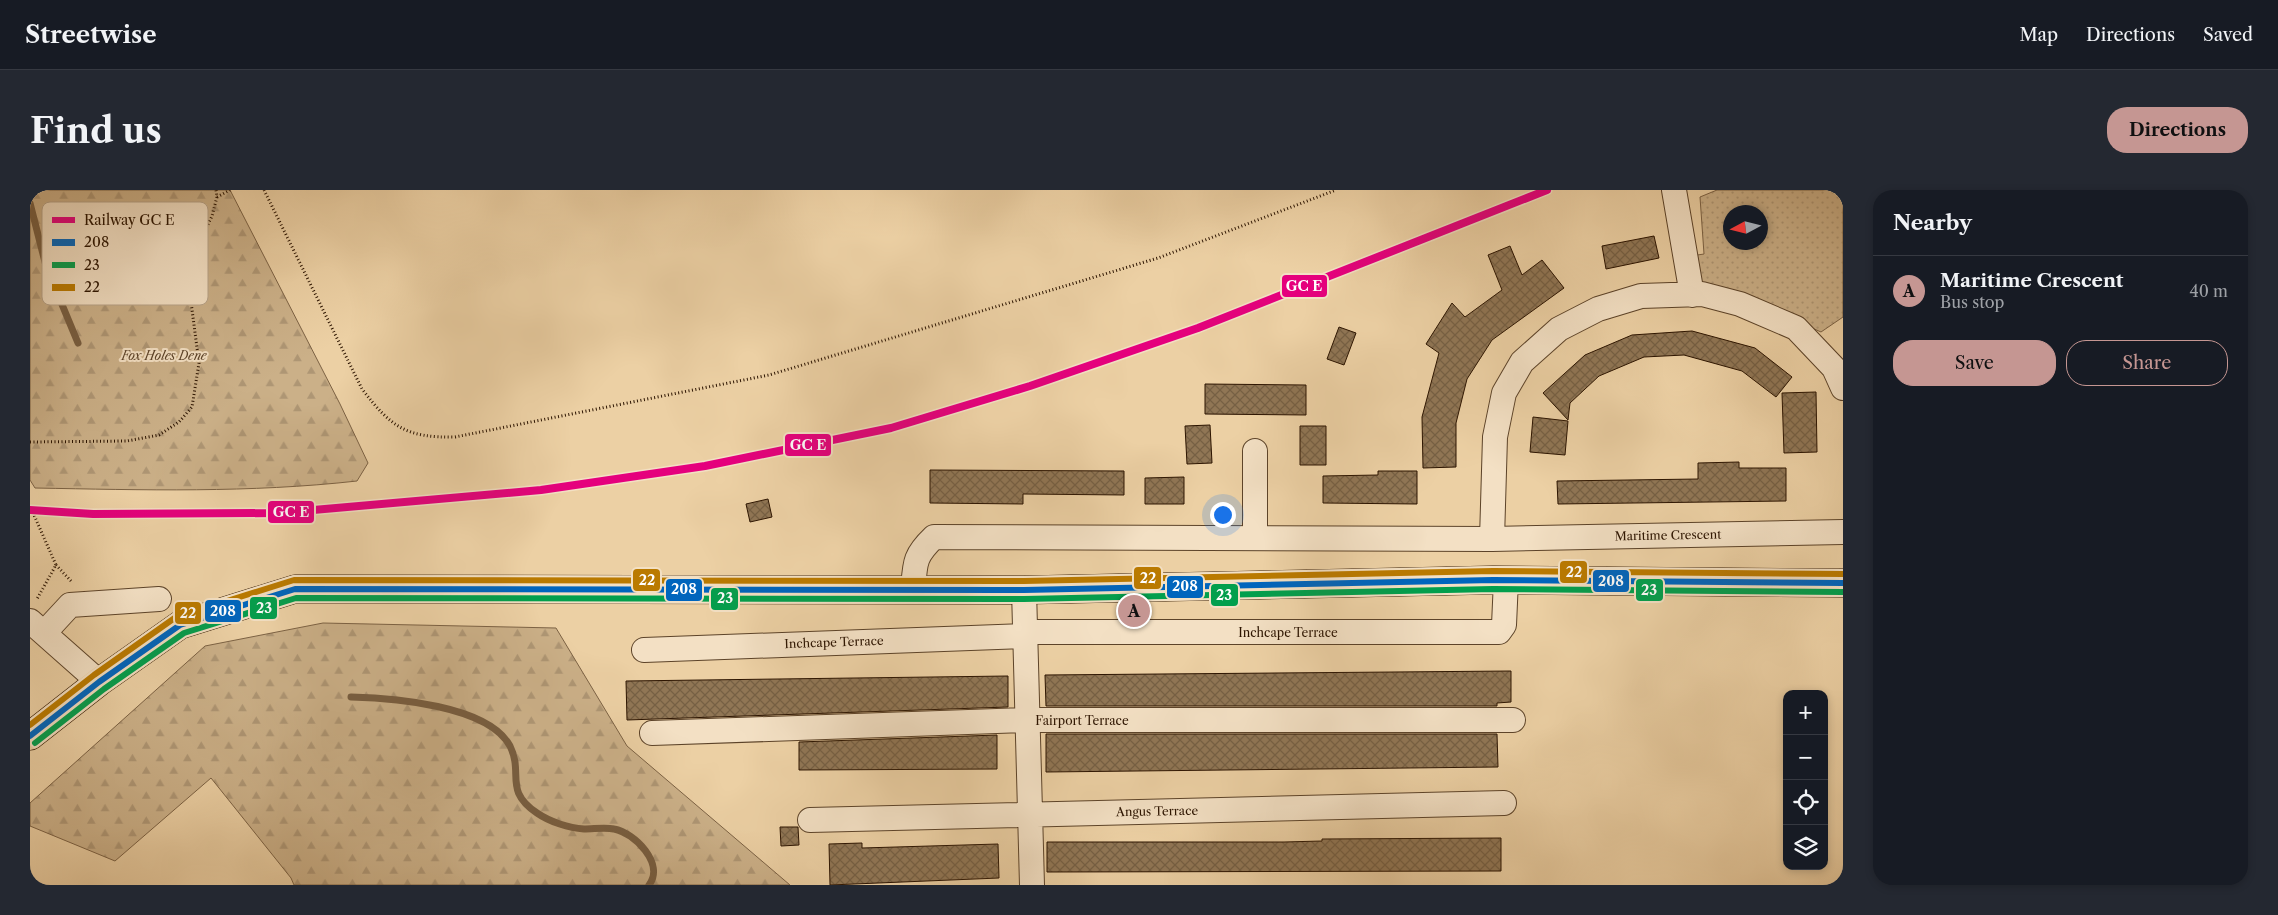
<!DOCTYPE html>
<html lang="en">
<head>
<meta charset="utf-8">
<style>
  :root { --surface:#171b24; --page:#242831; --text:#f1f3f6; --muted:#9ea1a6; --line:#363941; --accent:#c59692 }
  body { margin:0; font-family:"Libre Caslon Text",serif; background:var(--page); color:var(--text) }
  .controls { position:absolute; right:15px; bottom:15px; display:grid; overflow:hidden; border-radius:10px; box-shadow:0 2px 8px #0003 }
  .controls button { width:45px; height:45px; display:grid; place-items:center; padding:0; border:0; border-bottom:1px solid var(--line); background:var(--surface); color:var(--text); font:25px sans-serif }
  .compass { position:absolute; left:1693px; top:15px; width:45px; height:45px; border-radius:50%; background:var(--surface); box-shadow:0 2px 8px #0003; rotate:263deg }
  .you { position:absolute; left:1192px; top:324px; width:18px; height:18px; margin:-12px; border:4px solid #fff; border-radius:50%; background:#1a73e8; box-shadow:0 0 0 8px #1a73e833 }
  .badge { display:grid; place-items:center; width:32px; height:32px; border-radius:50%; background:var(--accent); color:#111; font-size:16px; font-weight:700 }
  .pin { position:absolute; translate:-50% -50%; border:2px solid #fff; box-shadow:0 1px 5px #0006 }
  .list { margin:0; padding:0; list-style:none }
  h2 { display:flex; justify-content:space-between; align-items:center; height:65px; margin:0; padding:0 20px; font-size:21px }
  h2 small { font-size:16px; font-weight:400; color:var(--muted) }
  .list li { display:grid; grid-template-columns:32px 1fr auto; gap:15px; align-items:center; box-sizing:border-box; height:70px; padding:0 20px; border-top:1px solid var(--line) }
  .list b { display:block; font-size:19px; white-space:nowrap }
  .list p { margin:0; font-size:16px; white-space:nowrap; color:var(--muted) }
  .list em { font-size:16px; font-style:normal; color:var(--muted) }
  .actions { display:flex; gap:10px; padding:15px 20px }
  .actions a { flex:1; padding:11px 0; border:1px solid var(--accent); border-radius:20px; text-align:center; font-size:18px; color:var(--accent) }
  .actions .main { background:var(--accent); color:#111 }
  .icon { flex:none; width:28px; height:28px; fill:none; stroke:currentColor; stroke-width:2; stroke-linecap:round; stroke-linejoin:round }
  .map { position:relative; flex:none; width:1813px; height:695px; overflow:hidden; border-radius:20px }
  header { display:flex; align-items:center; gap:30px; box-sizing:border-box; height:70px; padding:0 25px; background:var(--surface); border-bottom:1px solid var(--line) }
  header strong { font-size:24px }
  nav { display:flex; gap:28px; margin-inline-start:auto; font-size:18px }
  .intro { display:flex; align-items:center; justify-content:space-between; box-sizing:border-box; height:120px; padding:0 30px }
  h1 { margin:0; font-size:35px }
  .button { padding:12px 22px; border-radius:20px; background:var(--accent); color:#111; font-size:18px; font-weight:700 }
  main { display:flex; gap:30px; padding:0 30px }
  aside { flex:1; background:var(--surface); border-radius:20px; box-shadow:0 2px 8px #0003 }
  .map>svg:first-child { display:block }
  .forest { fill:url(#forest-firs); stroke:#7c6244 }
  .park { fill:url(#park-dots); stroke:#7c6244; fill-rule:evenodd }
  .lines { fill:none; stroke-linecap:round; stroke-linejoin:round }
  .stream { stroke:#785e41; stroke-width:7 }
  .building { fill:url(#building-cross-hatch); stroke:#2c1400 }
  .minor-casing { stroke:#5c4329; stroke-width:26 }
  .major-casing { stroke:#2c1400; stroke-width:29 }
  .path { stroke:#2c1400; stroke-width:3; stroke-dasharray:1 2.5; stroke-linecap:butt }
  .minor { stroke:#f3e0c4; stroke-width:24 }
  .major { stroke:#ecd0a4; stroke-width:28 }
  .bus-1-casing { stroke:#f3e0c4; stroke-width:10 }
  .bus-2-casing { stroke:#f3e0c4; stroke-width:10 }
  .bus-3-casing { stroke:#f3e0c4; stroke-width:10 }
  .bus-1 { stroke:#0065bd; stroke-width:6 }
  .bus-2 { stroke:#029f4d; stroke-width:6 }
  .bus-3 { stroke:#ba7a00; stroke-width:6 }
  .rail-1-casing { stroke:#f3e0c4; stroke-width:11 }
  .rail-1 { stroke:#e5007d; stroke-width:8 }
  .labels { text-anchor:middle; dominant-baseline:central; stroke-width:4; stroke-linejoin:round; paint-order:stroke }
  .park-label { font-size:12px; font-style:italic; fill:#5c4329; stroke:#f3e0c4 }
  .street-label { font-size:12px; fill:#2c1400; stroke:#f3e0c4 }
  .key { fill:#f3e0c4; stroke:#b7a389; stroke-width:1 }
  .key-label { font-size:14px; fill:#2c1400 }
  .line-badge { stroke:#f3e0c4; stroke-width:2 }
  .badge-label { font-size:14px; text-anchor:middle; font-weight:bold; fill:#fff }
</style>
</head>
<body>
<header>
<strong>Streetwise</strong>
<nav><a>Map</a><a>Directions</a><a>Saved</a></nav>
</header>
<div class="intro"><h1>Find us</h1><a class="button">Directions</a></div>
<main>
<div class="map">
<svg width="1813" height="695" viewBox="0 0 1813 695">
  <defs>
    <pattern id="forest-firs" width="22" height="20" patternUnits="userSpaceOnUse" patternTransform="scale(1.25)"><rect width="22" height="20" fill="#cbb088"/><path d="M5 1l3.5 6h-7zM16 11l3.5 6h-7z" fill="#ae9674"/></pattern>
    <pattern id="park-dots" width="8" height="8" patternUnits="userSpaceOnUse" patternTransform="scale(1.25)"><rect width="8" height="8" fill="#cbb088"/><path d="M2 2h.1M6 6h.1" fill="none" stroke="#ae9674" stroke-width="1.8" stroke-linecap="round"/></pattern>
    <pattern id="building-cross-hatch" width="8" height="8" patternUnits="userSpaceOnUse" patternTransform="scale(1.25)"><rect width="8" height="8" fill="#907655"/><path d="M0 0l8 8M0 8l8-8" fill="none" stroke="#766044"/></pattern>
  </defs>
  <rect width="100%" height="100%" fill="#ecd0a4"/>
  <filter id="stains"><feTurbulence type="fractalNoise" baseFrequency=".004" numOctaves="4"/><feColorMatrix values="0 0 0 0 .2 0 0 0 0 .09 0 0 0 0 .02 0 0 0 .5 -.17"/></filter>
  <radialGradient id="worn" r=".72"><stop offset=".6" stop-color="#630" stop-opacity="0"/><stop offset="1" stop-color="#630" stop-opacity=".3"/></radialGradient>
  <path class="forest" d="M0,0H200L310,214L338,273L327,291C220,303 113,300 5,298L0,290Z
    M293,433L526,438L597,556L760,695H264L261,688L181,588L85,671L0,636V613L175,456Z"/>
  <path class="park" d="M1687,0H1813V127L1791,142C1747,123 1715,97 1666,93L1661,66L1674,64L1670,7ZM1700,22H1730V52H1700Z"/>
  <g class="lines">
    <path class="stream" d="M0,13L16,76L48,153
      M321,507C362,508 458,515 480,556C494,584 473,600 507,623C520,632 539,638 554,639C564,639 575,637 584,639C605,643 635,674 619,695"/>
  </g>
  <path class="building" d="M1624,46L1629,68L1576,79L1572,56Z
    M1480,56L1492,85L1512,70L1534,98L1462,150L1437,189L1426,233V277L1393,278L1392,227L1409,163L1396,154L1422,113L1435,127L1472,100L1458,65Z
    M1309,137L1326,143L1314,175L1297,169Z
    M1662,141L1725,158L1762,187L1746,207L1712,181L1654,165L1614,167L1569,186L1540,213L1538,230L1513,203L1555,165L1602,145Z
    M1175,194L1276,195V225L1175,224Z
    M1786,202L1787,262L1754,263L1752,203Z
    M1503,227L1538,231L1535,265L1500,262Z
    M1180,235L1182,273L1157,274L1155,236Z
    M1270,236H1296V275H1270Z
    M1709,272V278H1756V311L1528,314L1527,291L1668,289V273Z
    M900,280L1094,281V305L993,304V314L900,313Z
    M1348,281H1387V314L1293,313V286L1348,285Z
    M1154,287V314H1115V288Z
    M738,309L742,327L720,332L716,314Z
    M1481,481V512L1467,513V516H1016L1015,485Z
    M978,486V517L597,530L596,491Z
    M1016,544H1467L1468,577L1016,582Z
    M967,545V579L769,580V552Z
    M750,637H768L769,655L751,656Z
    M1471,648V681L1017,682V652H1254L1292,651V649Z
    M832,653V658L968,654L969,688L800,695L799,654Z"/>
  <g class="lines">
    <defs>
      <path id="minor" d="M1644,0L1662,105
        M1225,348V261
        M1462,349L1465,247L1474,203L1492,172L1529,139L1568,119L1611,106L1672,104L1710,114L1766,138L1804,178L1813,198
        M883,400C885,373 884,366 904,347L1462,349L1813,342
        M994,400L1002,695
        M0,431L69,492
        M15,442L40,415L129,409
        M995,442H1469L1474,435L1476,390
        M614,460L995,446
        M622,543L997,530H1483
        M780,630L1474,613"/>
      <path id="major" d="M0,546L69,492L150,435L265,399L994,400L1463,390L1813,393"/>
    </defs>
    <use href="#minor" class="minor-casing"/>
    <use href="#major" class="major-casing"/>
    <path class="path" d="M234,0L332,199C361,237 376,248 425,247L739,185L1128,68L1306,0
      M187,7L200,0
      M0,252L97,251L129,245L149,232L162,217L169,173L161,112L162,67L182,26L187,7L186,0
      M0,316L26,375L7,409
      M26,375L41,391"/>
    <use href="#minor" class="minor"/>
    <use href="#major" class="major"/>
    <defs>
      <path id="bus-1" d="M0,546L69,492L150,435L265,399L994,400L1463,390L1813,393"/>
      <path id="bus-2" d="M5,553L74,499L154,443L266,408L994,409L1463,399L1813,402"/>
      <path id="bus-3" d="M0,535L64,485L146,427L264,390L994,391L1463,381L1813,384"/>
    </defs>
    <use href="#bus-1" class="bus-1-casing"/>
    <use href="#bus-2" class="bus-2-casing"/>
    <use href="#bus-3" class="bus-3-casing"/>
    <use href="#bus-1" class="bus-1"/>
    <use href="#bus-2" class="bus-2"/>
    <use href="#bus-3" class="bus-3"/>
    <defs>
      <path id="rail-1" d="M0,320L63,324L249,323L511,300L675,276L861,238L1000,196L1168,138L1517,0"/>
    </defs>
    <use href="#rail-1" class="rail-1-casing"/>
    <use href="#rail-1" class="rail-1"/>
  </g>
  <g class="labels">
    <g class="park-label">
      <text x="134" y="165">Fox Holes Dene</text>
    </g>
    <g class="street-label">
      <text transform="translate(1638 345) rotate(-1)">Maritime Crescent</text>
      <text x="1258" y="442">Inchcape Terrace</text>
      <text transform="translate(804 452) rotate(-2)">Inchcape Terrace</text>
      <text x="1052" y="530">Fairport Terrace</text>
      <text transform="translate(1127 621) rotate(-1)">Angus Terrace</text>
    </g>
  </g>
  <rect x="12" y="12" width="166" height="103" rx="8" class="key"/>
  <rect x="22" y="27" width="23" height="6" fill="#e5007d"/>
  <rect x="22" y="49" width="23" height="7" fill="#0065bd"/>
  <rect x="22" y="72" width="23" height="6" fill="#029f4d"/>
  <rect x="22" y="94" width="23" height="7" fill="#ba7a00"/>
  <g class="key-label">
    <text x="54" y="35">Railway GC E</text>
    <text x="54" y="57">208</text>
    <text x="54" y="80">23</text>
    <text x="54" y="102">22</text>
  </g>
  <g class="line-badge">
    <rect x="1251" y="84" width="47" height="24" rx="5" fill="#e5007d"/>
    <rect x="754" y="243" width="48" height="24" rx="5" fill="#e5007d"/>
    <rect x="237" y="310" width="48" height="24" rx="5" fill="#e5007d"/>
    <rect x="1529" y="370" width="29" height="24" rx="5" fill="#ba7a00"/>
    <rect x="1103" y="376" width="29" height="24" rx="5" fill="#ba7a00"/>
    <rect x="602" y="378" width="29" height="24" rx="5" fill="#ba7a00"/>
    <rect x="1562" y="379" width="38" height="24" rx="5" fill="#0065bd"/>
    <rect x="1136" y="385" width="38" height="24" rx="5" fill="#0065bd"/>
    <rect x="635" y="388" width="38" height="24" rx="5" fill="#0065bd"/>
    <rect x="1605" y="388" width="29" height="24" rx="5" fill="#029f4d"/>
    <rect x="1180" y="393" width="29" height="24" rx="5" fill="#029f4d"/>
    <rect x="680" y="397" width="29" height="24" rx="5" fill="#029f4d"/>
    <rect x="219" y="406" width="29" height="24" rx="5" fill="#029f4d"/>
    <rect x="174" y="409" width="38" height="24" rx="5" fill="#0065bd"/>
    <rect x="144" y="411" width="28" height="24" rx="5" fill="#ba7a00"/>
  </g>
  <g class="badge-label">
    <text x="1274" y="101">GC E</text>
    <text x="778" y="260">GC E</text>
    <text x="261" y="327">GC E</text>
    <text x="1544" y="387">22</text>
    <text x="1118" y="393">22</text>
    <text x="617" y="395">22</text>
    <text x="1581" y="396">208</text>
    <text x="1155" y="401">208</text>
    <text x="654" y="404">208</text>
    <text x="1619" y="405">23</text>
    <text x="1194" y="410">23</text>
    <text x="695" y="413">23</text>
    <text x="234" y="423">23</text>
    <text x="193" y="426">208</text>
    <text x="158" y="428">22</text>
  </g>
  <rect width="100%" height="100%" filter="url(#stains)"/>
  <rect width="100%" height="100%" fill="url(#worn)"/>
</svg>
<div class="controls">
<button>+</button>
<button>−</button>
<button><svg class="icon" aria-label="locate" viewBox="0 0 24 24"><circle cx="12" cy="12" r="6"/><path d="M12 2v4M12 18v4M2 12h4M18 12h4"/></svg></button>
<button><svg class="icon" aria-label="layers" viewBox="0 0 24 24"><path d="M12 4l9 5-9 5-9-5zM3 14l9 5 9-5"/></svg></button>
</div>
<svg class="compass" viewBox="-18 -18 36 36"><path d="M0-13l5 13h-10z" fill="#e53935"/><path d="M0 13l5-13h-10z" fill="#9ea1a6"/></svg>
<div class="you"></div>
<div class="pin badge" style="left:1104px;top:421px">A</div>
</div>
<aside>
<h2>Nearby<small></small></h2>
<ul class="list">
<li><span class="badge">A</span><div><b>Maritime Crescent</b><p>Bus stop</p></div><em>40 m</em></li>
</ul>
<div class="actions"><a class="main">Save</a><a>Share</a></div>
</aside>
</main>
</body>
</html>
